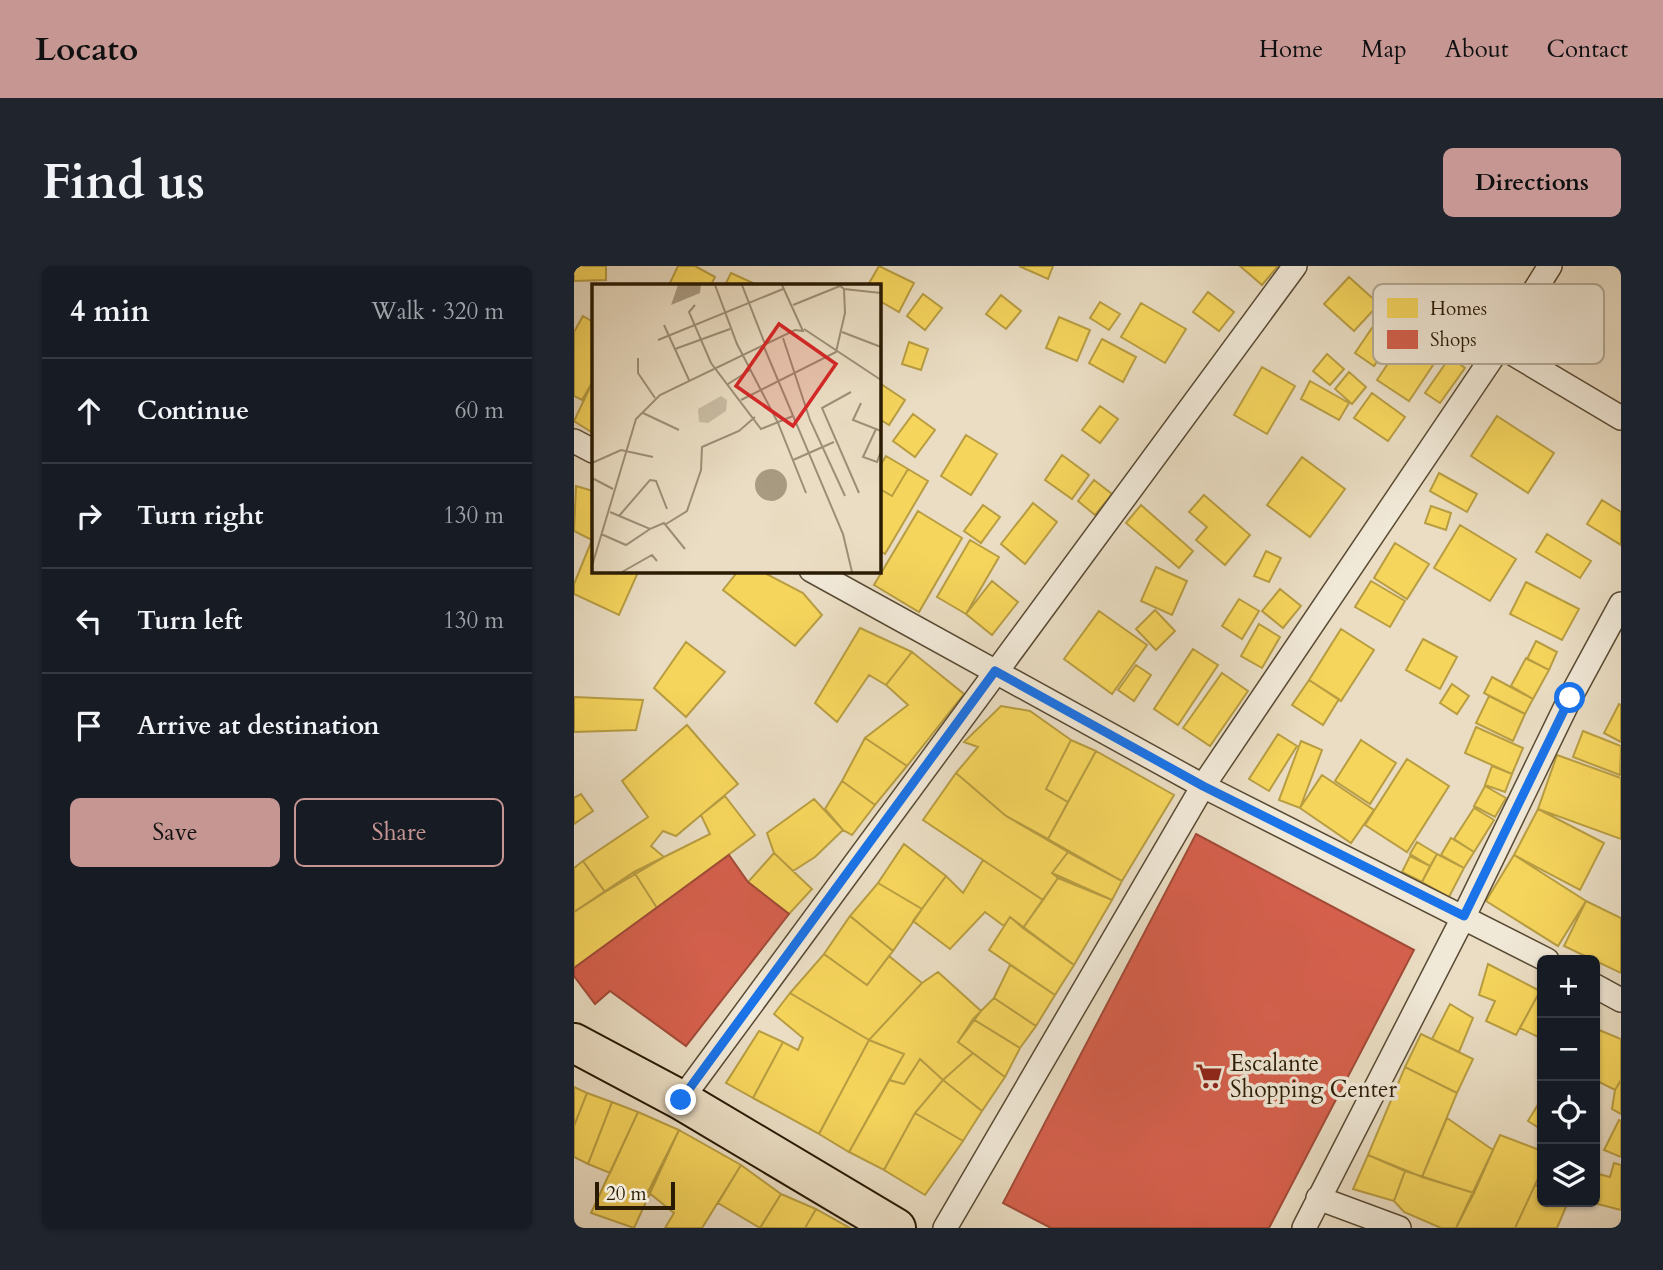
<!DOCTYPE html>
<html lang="en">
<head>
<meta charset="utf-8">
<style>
  :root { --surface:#171b24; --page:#20242c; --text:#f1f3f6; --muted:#9ea1a6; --line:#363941; --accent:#c59692 }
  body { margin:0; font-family:Cardo,serif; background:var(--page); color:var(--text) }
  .controls { position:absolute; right:21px; bottom:21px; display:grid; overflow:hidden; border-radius:10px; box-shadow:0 2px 5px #0004 }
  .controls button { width:63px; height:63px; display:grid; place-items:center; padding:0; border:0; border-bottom:2px solid var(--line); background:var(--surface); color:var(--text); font:35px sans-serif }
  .scale { position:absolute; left:21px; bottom:18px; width:80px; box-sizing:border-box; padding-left:7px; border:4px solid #291a04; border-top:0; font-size:19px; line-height:24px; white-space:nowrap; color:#291a04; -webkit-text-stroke:5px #f1e9d8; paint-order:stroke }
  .stop { position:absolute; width:21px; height:21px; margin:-16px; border:5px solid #1a73e8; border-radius:50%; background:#fff }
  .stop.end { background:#1a73e8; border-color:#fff; box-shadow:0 2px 7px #0008 }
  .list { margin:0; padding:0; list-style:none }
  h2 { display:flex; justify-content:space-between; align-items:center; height:91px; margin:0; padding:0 28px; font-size:30px }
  h2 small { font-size:23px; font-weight:400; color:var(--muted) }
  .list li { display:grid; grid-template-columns:46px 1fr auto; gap:21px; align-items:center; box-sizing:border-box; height:105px; padding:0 28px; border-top:2px solid var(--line) }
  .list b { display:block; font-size:26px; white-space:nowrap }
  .list em { font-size:23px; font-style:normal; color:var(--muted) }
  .actions { display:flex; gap:14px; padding:21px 28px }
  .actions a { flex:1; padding:16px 0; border:2px solid var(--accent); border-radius:10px; text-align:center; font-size:24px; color:var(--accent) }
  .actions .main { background:var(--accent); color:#111 }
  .icon { flex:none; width:38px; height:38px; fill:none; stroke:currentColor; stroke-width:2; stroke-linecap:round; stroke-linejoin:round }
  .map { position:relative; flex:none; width:1047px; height:962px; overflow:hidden; border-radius:10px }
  header { display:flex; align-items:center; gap:42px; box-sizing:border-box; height:98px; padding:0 35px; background:var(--accent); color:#111 }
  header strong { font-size:33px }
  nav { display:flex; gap:38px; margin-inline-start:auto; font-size:24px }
  .intro { display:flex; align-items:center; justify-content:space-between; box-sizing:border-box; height:168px; padding:0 42px }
  h1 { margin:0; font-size:49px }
  .button { padding:18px 32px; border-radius:10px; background:var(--accent); color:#111; font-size:24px; font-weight:700 }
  main { display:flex; gap:42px; padding:0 42px }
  aside { flex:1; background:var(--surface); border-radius:10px; box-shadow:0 2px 5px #0004 }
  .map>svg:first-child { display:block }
  .homes { fill:#f6d55c; stroke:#b89d42; stroke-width:2 }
  .shops { fill:#d6604d; stroke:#a24b37; stroke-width:2 }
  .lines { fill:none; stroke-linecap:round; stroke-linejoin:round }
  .street-casing { stroke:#594b34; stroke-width:26 }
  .highway-casing { stroke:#291a04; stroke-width:42 }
  .street { stroke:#f1e9d8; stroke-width:23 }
  .highway { stroke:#eaddc3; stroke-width:38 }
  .route { stroke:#1a73e8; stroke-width:9 }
  .labels { text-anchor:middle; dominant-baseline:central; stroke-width:7; stroke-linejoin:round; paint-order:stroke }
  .poi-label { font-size:23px; fill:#291a04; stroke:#f1e9d8; text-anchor:start }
  .inset-road { fill:none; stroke:#9d8f77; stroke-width:2 }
  .view { fill:#d62828; fill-opacity:0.15; stroke:#d62828; stroke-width:3.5 }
  .inset-edge { fill:none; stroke:#291a04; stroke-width:3.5 }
  .key { fill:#f1e9d8; stroke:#b5ab98; stroke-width:2 }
  .key-label { font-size:19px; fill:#291a04 }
</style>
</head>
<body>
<header>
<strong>Locato</strong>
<nav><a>Home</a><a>Map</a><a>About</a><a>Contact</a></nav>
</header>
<div class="intro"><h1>Find us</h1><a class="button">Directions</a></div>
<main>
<aside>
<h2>4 min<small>Walk · 320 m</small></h2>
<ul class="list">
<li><svg class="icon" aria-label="ahead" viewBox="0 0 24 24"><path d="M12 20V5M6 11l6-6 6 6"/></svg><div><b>Continue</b></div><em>60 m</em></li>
<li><svg class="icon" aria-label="right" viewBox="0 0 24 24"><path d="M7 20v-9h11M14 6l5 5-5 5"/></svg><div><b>Turn right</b></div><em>130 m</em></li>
<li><svg class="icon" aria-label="left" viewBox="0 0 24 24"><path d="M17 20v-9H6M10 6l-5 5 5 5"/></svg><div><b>Turn left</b></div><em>130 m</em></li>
<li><svg class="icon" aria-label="arrive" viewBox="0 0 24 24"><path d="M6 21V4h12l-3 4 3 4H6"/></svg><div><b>Arrive at destination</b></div></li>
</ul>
<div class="actions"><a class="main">Save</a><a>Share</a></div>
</aside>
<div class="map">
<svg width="1047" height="962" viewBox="0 0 1047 962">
  <rect width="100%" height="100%" fill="#eaddc3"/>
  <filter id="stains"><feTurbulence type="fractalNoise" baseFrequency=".00286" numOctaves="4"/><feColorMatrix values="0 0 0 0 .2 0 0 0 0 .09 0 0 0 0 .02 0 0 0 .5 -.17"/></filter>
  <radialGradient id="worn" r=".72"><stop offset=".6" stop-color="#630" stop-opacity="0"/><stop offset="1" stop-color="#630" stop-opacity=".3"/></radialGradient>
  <path class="homes" d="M0,0H32V14L0,15Z
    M104,0H121L141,11L137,19H95Z
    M305,0L340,17L325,46L304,34V19H294Z
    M445,0H479L474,13Z
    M666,0H704L688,19Z
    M157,7L179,17L178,19H151Z
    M775,11L805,38L780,65L750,38Z
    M634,26L660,46L645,65L619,46Z
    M349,28L368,42L351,64L333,50Z
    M427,29L447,45L432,63L412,48Z
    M526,36L546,48L535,64L516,52Z
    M567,37L612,63L591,97L547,71Z
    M9,50L19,56V115L8,134L0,130V66Z
    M485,51L516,64L503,95L472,82Z
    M800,59L819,72L800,100L781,87Z
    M837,63L869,84L835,135L803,114Z
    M528,73L562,91L549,116L515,97Z
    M335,76L354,83L347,104L328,98Z
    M753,88L770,103L756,119L739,105Z
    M876,91L891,102L866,137L851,127Z
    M688,101L721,120L693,168L660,149Z
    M775,106L792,121L778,138L761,123Z
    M19,115V167L0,155Z
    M736,115L775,137L765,154L727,133Z
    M304,116L331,134L315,159L304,152Z
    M798,127L831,151L814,175L780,152Z
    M526,140L544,153L526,177L508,164Z
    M339,148L361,164L341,191L319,175Z
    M923,150L980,187L954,227L897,190Z
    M392,169L423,188L397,229L367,210Z
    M488,189L515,209L498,233L471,214Z
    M312,190L334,203L318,230L304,222V203Z
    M728,191L771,223L736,271L693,239Z
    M334,203L354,215L311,288L304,284V222L318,230Z
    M865,207L903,228L893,246L856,225Z
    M520,214L538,228L521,249L504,235Z
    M2,220L19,225V304H65L45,349L0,328V318L18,274L0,265Z
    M630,229L676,269L651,299L622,274L633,261L615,246Z
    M1028,234L1047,246V279L1013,258Z
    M459,237L483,256L451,298L427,278Z
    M409,239L426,251L407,277L390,265Z
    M567,239L619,285L605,302L552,257Z
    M857,240L877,247L872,264L851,257Z
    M344,245L388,272L345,346L300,319Z
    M886,259L942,293L916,335L860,302Z
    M973,268L1017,295L1006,312L962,286Z
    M396,274L425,291L392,348L363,331Z
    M821,277L855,298L833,333L800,312Z
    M692,285L707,292L695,316L680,310Z
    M582,301L613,315L598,349L567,335Z
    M165,304H185L229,327L248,349L221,380L149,324Z
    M418,315L444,336L418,369L392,348Z
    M797,315L831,335L816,361L781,341Z
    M952,316L1005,343L988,374L936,348Z
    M706,323L727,340L709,362L688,345Z
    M665,333L685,345L668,373L648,360Z
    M581,344L601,365L582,384L562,363Z
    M525,345L573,379L538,428L490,393Z
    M685,358L706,371L688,402L667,390Z
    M286,362L338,386L312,419L295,409L263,456L241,437Z
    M767,363L800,384L767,435L735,414Z
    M849,373L883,391L866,423L832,404Z
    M962,375L983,386L975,404L953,393Z
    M112,376L151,406L112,451L80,422Z
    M619,383L644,399L604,459L580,443Z
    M338,386L390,428L333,500L291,472L334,439L312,419Z
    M952,392L975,404L959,433L937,420Z
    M562,399L577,409L560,435L544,424Z
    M648,407L674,425L636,480L609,462Z
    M918,411L959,433L951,448L910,427Z
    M735,414L765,433L749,459L718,439Z
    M878,418L895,430L883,448L866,437Z
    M915,430L951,448L939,475L902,457Z
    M0,431L69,434L62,464L0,466Z
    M1045,438L1047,439V476L1030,467Z
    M427,440L456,445L497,474L472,523L494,536L474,573L432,550L382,507L404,481L390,476Z
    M113,459L164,518L102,570L89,565L77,580L90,591L31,626L9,595L74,551L48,515Z
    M902,461L949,482L938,508L891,487Z
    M1009,465L1047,480L1046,509L999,491Z
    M704,468L723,480L695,525L675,513Z
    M291,472L333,500L301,539L268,515Z
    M497,474L522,485L494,536L472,523Z
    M787,474L822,497L796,538L761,515Z
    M727,475L748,484L726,542L705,534Z
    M522,485L600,529L548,615L474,573Z
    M983,489L1047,512V573L964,543Z
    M833,493L875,520L833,586L791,559Z
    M918,500L938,508L931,526L911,519Z
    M382,507L432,550L494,586L478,607L484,612L469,634L349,554Z
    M748,509L800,544L777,577L726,542Z
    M268,515L301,539L278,569L269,564L251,543Z
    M911,520L932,532L921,551L900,540Z
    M7,528L19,545L0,558V532Z
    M151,530L181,569L83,642L60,606L136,568L127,549Z
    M240,533L269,564L241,591L219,605L200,587L193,567Z
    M900,542L920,554L900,586L880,573Z
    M964,543L1030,577L1006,624L940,589Z
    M877,572L900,586L890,602L867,589Z
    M843,576L863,588L856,600L836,588Z
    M330,578L372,610L348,643L304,617Z
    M494,586L548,615L538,634L478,607Z
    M200,587L238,623L215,648L174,616Z
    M863,588L890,602L875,631L848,616Z
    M940,589L1012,635L984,680L912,635Z
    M836,590L856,600L848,616L828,606Z
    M409,594L469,634L449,662L436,651L430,660L411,646L376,683L339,655L372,610L389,627Z
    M9,595L31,626L0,646V602Z
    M60,606L83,642L0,702V646Z
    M484,612L538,634L500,699L449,662Z
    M304,617L348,643L319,685L276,650Z
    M1012,635L1047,652V707L990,680Z
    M276,650L319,685L293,719L250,688Z
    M436,651L500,699L481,729L415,684Z
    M250,688L293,719L315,690L348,717L295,774L216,727Z
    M914,698L966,725L942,769L912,755L921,735L905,729Z
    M436,699L481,729L462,760L420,732Z
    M364,706L407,745L384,776L399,787L369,814L346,793L330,818L315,814L330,788L295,774L348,717Z
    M966,725L968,726V773L946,762Z
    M216,727L295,774L245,868L179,832L209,776L224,784L229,772L200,748Z
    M420,732L462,760L446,782L399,753Z
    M876,738L899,752L885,786L858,773Z
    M399,753L446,782L431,811L384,776Z
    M1025,764L1047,773V814L1041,824L1021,814V771Z
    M185,765L209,776L179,832L152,817Z
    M847,768L899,793L883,827L831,801Z
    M295,774L330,788L275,886L245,868Z
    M399,787L431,811L408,845L369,814Z
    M346,793L369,814L341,847L310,904L275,886L315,814L330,818Z
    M831,801L883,827L848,911L794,889Z
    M369,814L408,845L389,875L341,847Z
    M1047,814V848L1038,843L1041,824Z
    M0,821L13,827L0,860Z
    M13,827L38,836L14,898L0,891V860Z
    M968,832V864L954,855Z
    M38,836L64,846L36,907L14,898Z
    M64,846L105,864L60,962L17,947Z
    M341,847L389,875L351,929L310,904Z
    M873,852L919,884L900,927L848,911Z
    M1045,854L1047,855V891L1030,884Z
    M105,864L167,899L128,962H91L100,947L74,926Z
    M926,869L968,885V904L961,919L941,962H882Z
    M794,889L831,905L820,935L779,923Z
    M1040,897L1047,899V944L1016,936H1021V907L1036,911Z
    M167,899L207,928L186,962L144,937Z
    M831,905L900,927L882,962H867L830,946L820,935Z
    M961,919L968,922V936H994L983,962H941Z
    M207,928L242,943L231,962H186Z
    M242,943L276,962H231Z"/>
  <path class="shops" d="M622,568L840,684L695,962H477L429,937Z
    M155,589L174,616L215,648L112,780L36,725L21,738L0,710V702Z"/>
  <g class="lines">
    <defs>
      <path id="street" d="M926,80L1047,152
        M0,175L19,185
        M237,304L629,520L973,694
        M1021,720L1047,734
        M107,834L721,0
        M744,932L825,962
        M371,962L629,520L926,80L976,0
        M730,962L890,650L996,432L1047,338"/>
      <path id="highway" d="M0,777L107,834L322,962"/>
    </defs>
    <use href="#street" class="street-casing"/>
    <use href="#highway" class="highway-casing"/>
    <use href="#street" class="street"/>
    <use href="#highway" class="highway"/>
  </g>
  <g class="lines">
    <path class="route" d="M107,834L421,405L629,520L890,650L996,432"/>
  </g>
  <defs>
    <symbol id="supermarket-bare" viewBox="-9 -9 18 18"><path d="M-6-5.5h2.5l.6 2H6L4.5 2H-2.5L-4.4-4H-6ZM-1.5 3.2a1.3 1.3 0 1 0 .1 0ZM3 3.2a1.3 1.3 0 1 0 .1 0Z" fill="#8f2418" stroke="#f1e9d8" stroke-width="2.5" paint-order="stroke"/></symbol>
  </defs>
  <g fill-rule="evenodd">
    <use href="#supermarket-bare" x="616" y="791" width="38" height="38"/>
  </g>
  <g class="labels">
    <g class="poi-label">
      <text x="656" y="797">Escalante<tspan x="656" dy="26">Shopping Center</tspan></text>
    </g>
  </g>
  <g transform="translate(18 18)">
    <rect width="289" height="289" fill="#eaddc3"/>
    <path d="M129,112L135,116L134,127L116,139L107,138L106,125Z" fill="#c9bca3"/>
    <path d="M86,1H109L108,9L79,21ZM163 201a16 16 0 1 1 32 0a16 16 0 1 1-32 0Z" fill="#a89b82"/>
    <path class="inset-road" d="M123,1L145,60L186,139L214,209M150,1L173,60M252,5L289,9M103,21L97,28L119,79L169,145L201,132M201,21L248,2M72,41L97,96M212,45L289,96M250,48L289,63M191,54L218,136L253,212M66,56L191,5M172,63L251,250L260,288M83,65L138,45M46,74V89L63,114M136,100L158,86M259,108L230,124L267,209M149,116L244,68L253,29L252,5L247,1M269,119L261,136L289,147M51,129L87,146M284,145L271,173L285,178L289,167M201,176L242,158M0,179L29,166L61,173M0,194L21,205M18,228L58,245L72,239L93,265M27,232L58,196L64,197L75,225M74,240L95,227L109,186L110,163L147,147L163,133M9,250L34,261L58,245M0,282L44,135L68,111L203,46L211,47L190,1M30,288L60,271L65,277"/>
    <path class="view" d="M187,40L244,80L201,142L144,102Z"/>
    <rect width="289" height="289" class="inset-edge"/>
  </g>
  <rect x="799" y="18" width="231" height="80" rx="10" class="key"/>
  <rect x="813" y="32" width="31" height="20" fill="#f6d55c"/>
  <rect x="813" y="64" width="31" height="19" fill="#d6604d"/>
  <g class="key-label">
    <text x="856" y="49">Homes</text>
    <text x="856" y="80">Shops</text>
  </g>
  <rect width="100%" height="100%" filter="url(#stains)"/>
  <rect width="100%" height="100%" fill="url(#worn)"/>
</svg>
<div class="controls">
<button>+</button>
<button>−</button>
<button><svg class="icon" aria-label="locate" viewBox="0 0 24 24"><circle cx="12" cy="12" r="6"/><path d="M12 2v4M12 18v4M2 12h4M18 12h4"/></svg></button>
<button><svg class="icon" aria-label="layers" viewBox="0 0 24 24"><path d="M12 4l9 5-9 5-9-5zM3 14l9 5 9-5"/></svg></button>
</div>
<div class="scale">20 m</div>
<div class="stop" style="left:996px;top:432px"></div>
<div class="stop end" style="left:107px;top:834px"></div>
</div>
</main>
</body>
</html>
